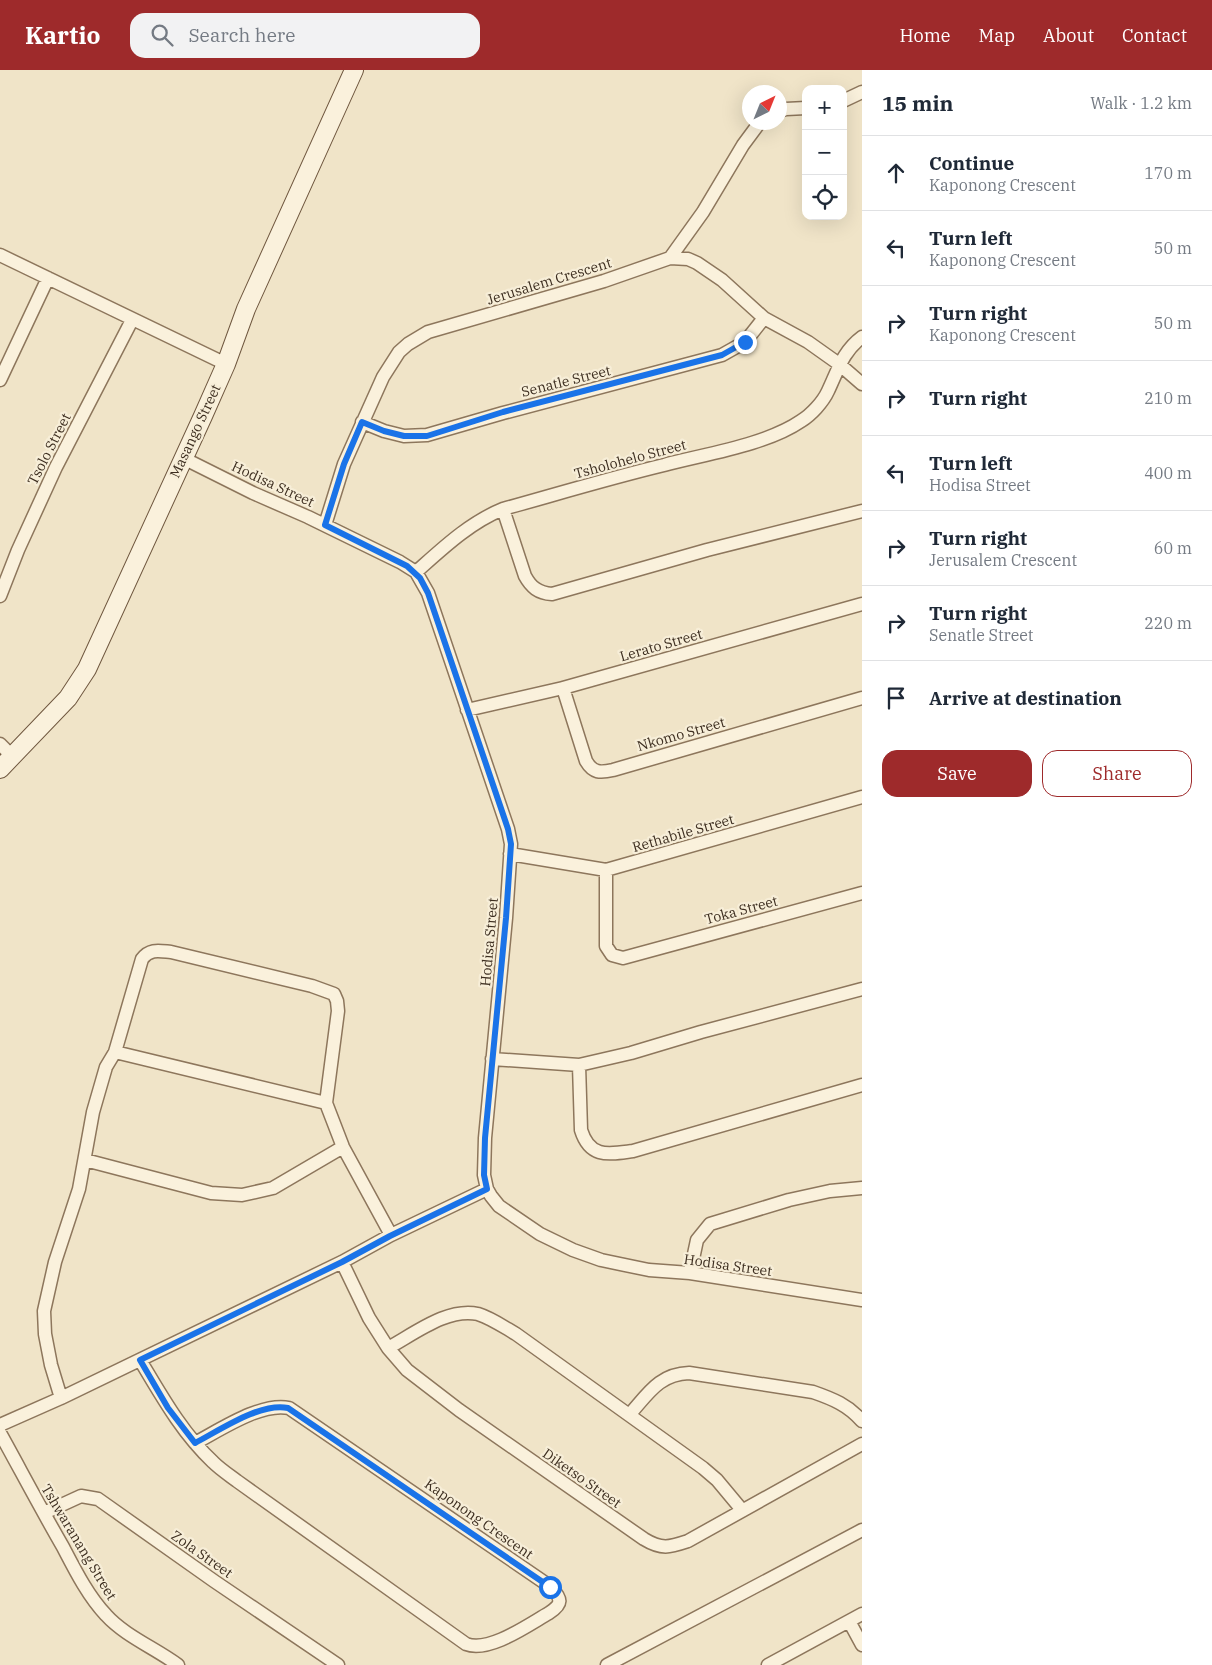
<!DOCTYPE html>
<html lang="en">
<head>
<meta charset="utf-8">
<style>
  :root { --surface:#fff; --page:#f2f2f3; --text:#1f2937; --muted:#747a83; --line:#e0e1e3; --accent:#9e2a2b }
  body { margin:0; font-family:"IBM Plex Serif",serif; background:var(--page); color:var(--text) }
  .controls { position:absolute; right:15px; top:15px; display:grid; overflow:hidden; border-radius:10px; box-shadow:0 5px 20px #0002 }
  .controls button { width:45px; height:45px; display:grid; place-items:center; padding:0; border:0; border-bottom:1px solid var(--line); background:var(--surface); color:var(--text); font:25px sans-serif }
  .compass { position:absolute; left:742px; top:15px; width:45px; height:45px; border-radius:50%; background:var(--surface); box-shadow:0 5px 20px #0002; rotate:43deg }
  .stop { position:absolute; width:15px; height:15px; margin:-11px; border:4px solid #1a73e8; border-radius:50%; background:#fff }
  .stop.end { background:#1a73e8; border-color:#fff; box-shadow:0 1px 5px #0008 }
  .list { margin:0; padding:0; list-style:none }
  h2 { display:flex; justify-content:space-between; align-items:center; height:65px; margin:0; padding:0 20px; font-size:21px }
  h2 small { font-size:16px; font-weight:400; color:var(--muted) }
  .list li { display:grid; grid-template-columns:32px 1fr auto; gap:15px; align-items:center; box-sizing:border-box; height:75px; padding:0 20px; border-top:1px solid var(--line) }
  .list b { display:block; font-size:19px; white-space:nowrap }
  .list p { margin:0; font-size:16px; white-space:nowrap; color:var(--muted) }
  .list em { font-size:16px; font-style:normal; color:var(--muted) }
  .actions { display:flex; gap:10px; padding:15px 20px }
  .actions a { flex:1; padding:11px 0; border:1px solid var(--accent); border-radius:15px; text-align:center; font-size:18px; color:var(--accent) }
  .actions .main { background:var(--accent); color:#fff }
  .icon { flex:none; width:28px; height:28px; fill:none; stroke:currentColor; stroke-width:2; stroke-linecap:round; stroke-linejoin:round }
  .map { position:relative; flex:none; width:862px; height:1595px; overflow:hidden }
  header { display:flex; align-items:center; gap:30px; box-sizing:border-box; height:70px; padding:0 25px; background:var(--accent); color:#fff }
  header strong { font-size:24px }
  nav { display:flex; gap:28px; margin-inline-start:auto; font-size:18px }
  .search { width:350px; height:45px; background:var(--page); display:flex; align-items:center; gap:12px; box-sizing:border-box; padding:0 18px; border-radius:15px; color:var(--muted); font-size:19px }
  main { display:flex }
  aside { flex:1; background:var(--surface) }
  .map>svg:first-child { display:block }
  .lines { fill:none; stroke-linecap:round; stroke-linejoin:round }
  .street-casing { stroke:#8d765c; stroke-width:15 }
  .secondary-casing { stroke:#6f573f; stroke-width:20 }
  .street { stroke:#faf1dc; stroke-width:12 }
  .secondary { stroke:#faf1dc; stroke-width:18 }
  .route { stroke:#1a73e8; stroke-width:6 }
  .labels { text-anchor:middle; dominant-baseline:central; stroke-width:4.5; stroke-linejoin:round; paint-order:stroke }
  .street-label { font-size:14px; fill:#3d2e20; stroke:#f7eed8 }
</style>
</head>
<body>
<header>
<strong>Kartio</strong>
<div class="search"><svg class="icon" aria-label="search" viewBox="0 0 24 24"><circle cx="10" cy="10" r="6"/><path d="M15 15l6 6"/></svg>Search here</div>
<nav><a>Home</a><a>Map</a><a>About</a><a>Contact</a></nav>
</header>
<main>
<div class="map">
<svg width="862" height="1595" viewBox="0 0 862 1595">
  <rect width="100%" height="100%" fill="#f0e4c8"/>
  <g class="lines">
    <defs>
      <path id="street" d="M843,31L862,22
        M780,41L786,39L806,38
        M0,185L226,294
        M670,188L703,142L743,75L760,52
        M0,310L48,208
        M362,352L384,361L404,366L427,365L503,343L722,285L745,272L764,248
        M183,388L253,423L308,447L400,492L416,502L428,523L508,759L511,774L506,848L485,1068L484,1105L487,1119L491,1126L499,1136L540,1164L573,1180L601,1190L649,1200L690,1203L862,1230
        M503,439L525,506C531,517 538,523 552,524L707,480L862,441
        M325,455L344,394L383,307L399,282L408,274L428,262L604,211L670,188L688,189L697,193L722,210L764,248L808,272L839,294L862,314
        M416,502C443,478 469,453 503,439C557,424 610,408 664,395C705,384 766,375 801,351C811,345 823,332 828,321C838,300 843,281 862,267
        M0,526L18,480L56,397L132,250
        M563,618L586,691C593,703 600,703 613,700L862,628
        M467,640L563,618L862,534
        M0,674L13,687
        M510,784L606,800L862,727
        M606,800V876L612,885L623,888L862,823
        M115,982L326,1033
        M492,989L579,995L631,983L701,962L862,919
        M579,995L581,1060C590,1089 609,1084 633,1081L862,1015
        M85,1090L211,1123L242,1125L273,1118L343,1077
        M342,1192L369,1248L388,1278L407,1300L459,1340L644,1469C662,1480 670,1477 688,1471L862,1374
        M690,1203L697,1170L710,1154L789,1130L830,1121L862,1118
        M388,1278C414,1264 448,1237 478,1244C491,1248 504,1257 516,1264L703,1398L717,1410L742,1440
        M140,1290C161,1325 182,1363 213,1392C220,1399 229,1405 237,1411L466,1574C489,1583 528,1555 549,1543C563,1534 562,1529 551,1517L289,1338C261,1332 220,1360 195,1373
        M61,1328L51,1295L45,1264L44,1241L55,1192L79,1119L93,1042L106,997L115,982L142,889C150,878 160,881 171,882L312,916L334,924L337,931L338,941L326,1033L343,1077L391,1165
        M629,1345C648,1324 659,1304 689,1303L813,1322C833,1329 848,1335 862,1351
        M0,1355L61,1328L342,1192L391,1165L487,1119
        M0,1363C21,1401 41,1439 63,1477C75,1500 88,1526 106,1545C125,1566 155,1578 178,1595
        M44,1443L81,1426L98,1429L214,1511L338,1595
        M849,1551L862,1575
        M607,1595L862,1460
        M768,1595L862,1544"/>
      <path id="secondary" d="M0,699L68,628L87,599L203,346L226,294L246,239L354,0"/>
    </defs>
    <use href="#street" class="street-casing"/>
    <use href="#secondary" class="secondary-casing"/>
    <use href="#street" class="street"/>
    <use href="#secondary" class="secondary"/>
  </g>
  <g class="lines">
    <path class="route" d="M550,1517L288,1338C261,1332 220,1360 195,1373L168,1338L140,1290L342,1192L390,1166L487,1119L484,1105L485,1068L506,848L511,774L508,759L428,523L420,508L407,496L325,455L344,394L362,352L384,361L404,366H427L503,342L722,285L745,272"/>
  </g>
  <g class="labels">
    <g class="street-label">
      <text transform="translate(549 211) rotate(-17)">Jerusalem Crescent</text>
      <text transform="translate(566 311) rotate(-14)">Senatle Street</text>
      <text transform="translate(195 361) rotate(-65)">Masango Street</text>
      <text transform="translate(49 379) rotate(-63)">Tsolo Street</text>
      <text transform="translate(630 389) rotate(-15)">Tsholohelo Street</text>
      <text transform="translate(273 414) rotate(25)">Hodisa Street</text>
      <text transform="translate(661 575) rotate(-16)">Lerato Street</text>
      <text transform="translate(681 664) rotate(-16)">Nkomo Street</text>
      <text transform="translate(683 763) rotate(-16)">Rethabile Street</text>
      <text transform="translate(741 840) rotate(-15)">Toka Street</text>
      <text transform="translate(489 872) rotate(-85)">Hodisa Street</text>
      <text transform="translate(728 1195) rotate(8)">Hodisa Street</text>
      <text transform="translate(582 1408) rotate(35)">Diketso Street</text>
      <text transform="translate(479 1449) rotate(35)">Kaponong Crescent</text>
      <text transform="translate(79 1472) rotate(59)">Tshwaranang Street</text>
      <text transform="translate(202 1484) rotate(35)">Zola Street</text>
    </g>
  </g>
</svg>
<div class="controls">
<button>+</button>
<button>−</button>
<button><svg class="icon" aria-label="locate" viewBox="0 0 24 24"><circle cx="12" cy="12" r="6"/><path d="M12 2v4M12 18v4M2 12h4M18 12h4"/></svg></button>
</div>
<svg class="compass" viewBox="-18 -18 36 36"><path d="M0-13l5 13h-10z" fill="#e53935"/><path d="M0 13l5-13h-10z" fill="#747a83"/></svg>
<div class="stop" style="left:550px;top:1517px"></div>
<div class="stop end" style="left:745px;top:272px"></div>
</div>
<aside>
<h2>15 min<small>Walk · 1.2 km</small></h2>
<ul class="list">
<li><svg class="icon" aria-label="ahead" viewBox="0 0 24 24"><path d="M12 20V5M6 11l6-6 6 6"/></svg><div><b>Continue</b><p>Kaponong Crescent</p></div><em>170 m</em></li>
<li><svg class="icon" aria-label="left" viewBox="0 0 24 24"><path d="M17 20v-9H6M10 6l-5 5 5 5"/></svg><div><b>Turn left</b><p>Kaponong Crescent</p></div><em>50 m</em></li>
<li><svg class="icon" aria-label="right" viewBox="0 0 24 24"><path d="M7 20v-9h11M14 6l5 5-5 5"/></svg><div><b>Turn right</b><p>Kaponong Crescent</p></div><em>50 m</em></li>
<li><svg class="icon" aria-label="right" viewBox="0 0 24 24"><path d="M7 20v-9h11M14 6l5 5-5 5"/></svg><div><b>Turn right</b></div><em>210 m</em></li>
<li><svg class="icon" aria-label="left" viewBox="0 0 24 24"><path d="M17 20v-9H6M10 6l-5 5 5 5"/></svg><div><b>Turn left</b><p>Hodisa Street</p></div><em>400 m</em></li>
<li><svg class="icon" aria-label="right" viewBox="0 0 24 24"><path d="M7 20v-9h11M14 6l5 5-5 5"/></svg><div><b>Turn right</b><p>Jerusalem Crescent</p></div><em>60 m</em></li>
<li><svg class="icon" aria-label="right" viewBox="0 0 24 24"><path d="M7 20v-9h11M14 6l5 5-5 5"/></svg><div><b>Turn right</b><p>Senatle Street</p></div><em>220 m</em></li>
<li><svg class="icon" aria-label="arrive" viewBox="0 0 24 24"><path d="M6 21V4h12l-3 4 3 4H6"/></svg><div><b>Arrive at destination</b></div></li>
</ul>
<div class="actions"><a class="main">Save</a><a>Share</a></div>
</aside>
</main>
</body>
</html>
